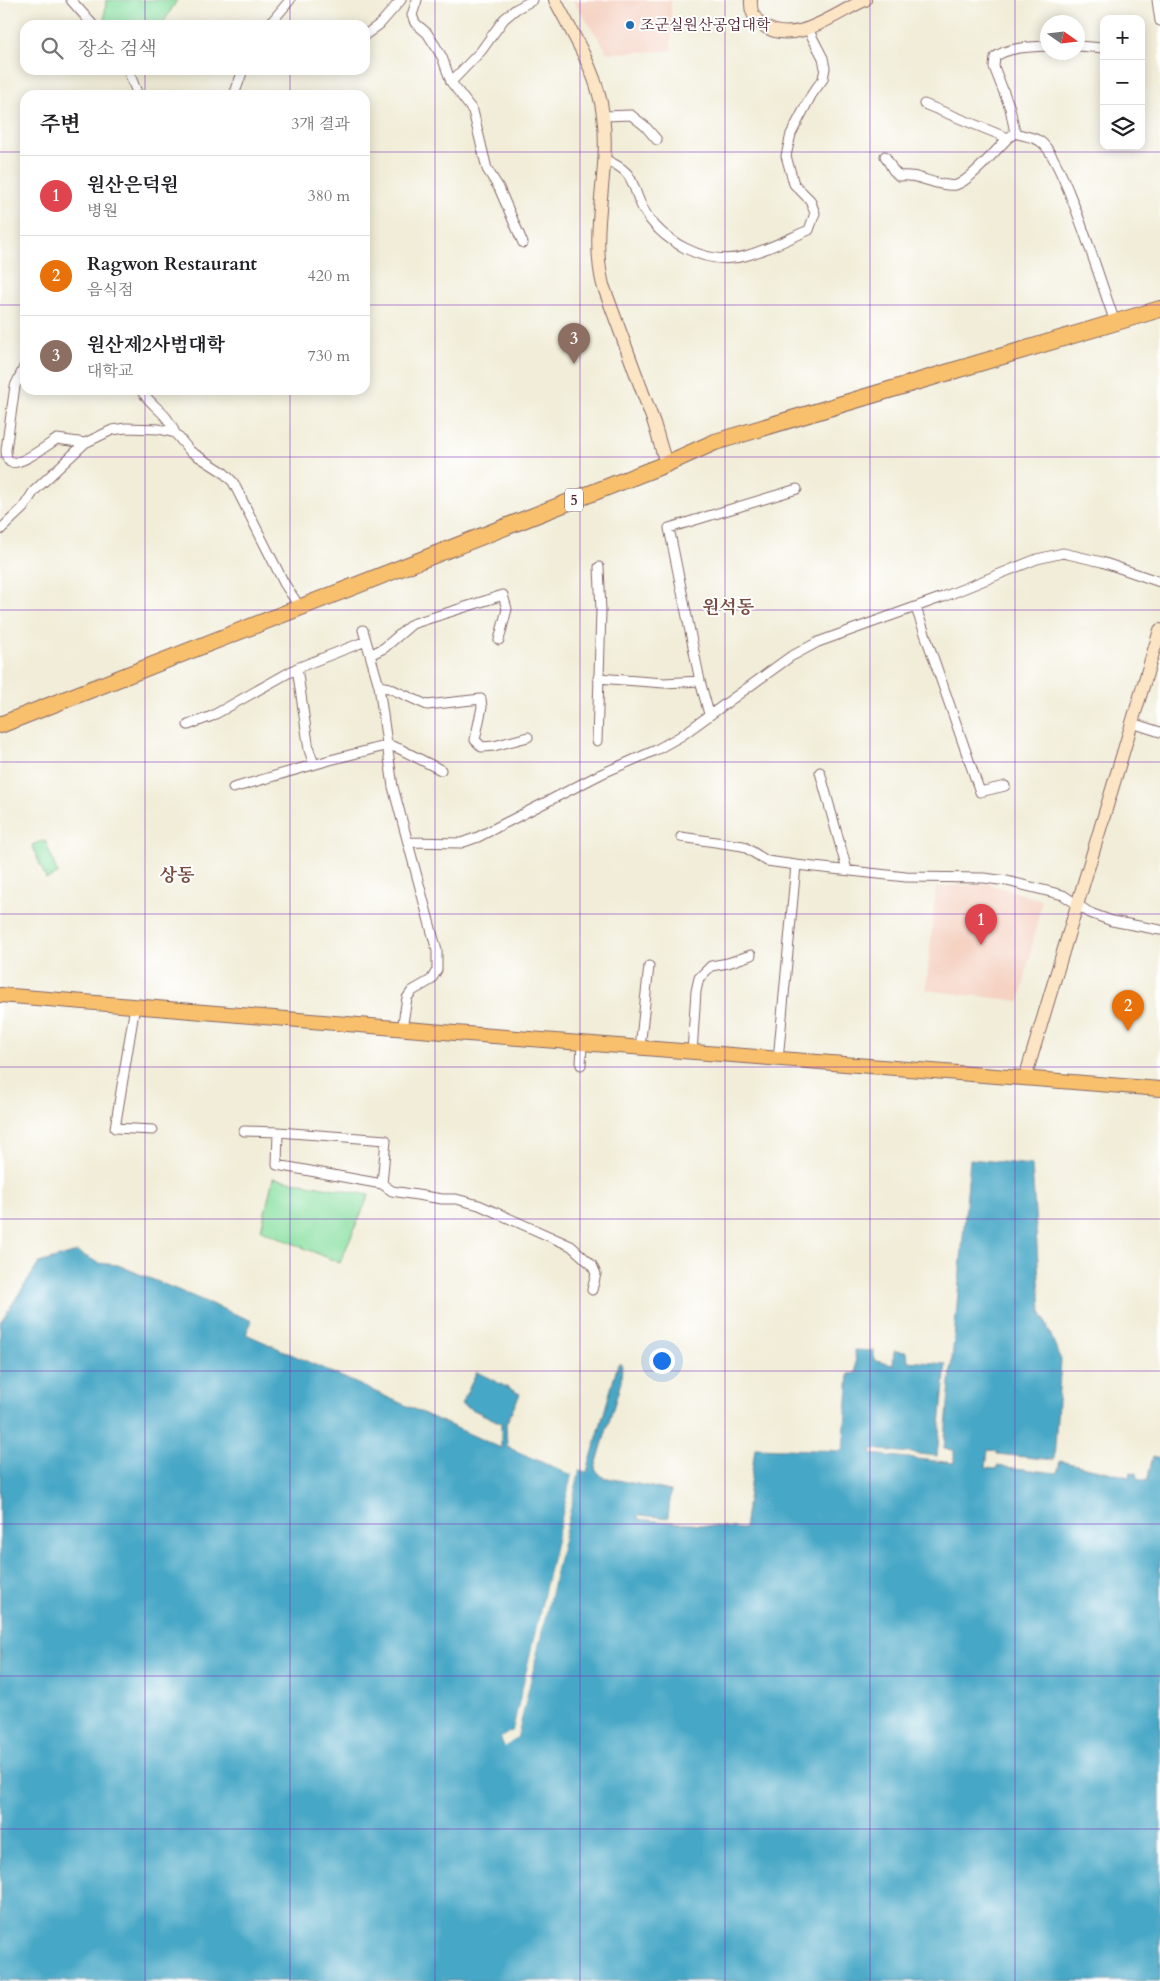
<!DOCTYPE html>
<html lang="ko">
<head>
<meta charset="utf-8">
<style>
  :root { --surface:#fff; --page:#f2f2f2; --text:#202124; --muted:#757577; --line:#e0e0e0; --accent:#b45309 }
  body { margin:0; font-family:Cardo,"Noto Serif KR",serif; background:var(--page); color:var(--text) }
  .controls { position:absolute; right:15px; top:15px; display:grid; overflow:hidden; border-radius:10px; box-shadow:0 2px 12px #0003 }
  .controls button { width:45px; height:45px; display:grid; place-items:center; padding:0; border:0; border-bottom:1px solid var(--line); background:var(--surface); color:var(--text); font:25px sans-serif }
  .compass { position:absolute; left:1040px; top:15px; width:45px; height:45px; border-radius:50%; background:var(--surface); box-shadow:0 2px 12px #0003; rotate:104deg }
  .you { position:absolute; left:661px; top:1360px; width:18px; height:18px; margin:-12px; border:4px solid #fff; border-radius:50%; background:#1a73e8; box-shadow:0 0 0 8px #1a73e833 }
  .badge { display:grid; place-items:center; width:32px; height:32px; border-radius:50%; background:var(--accent); color:#fff; font-size:16px; font-weight:700 }
  .pin { position:absolute; translate:-50% -41px; filter:drop-shadow(0 1px 2px #0008) }
  .pin::after { content:''; position:absolute; top:26px; width:18px; height:15px; background:inherit; clip-path:polygon(0 0,100% 0,50% 100%) }
  .list { margin:0; padding:0; list-style:none }
  h2 { display:flex; justify-content:space-between; align-items:center; height:65px; margin:0; padding:0 20px; font-size:21px }
  h2 small { font-size:16px; font-weight:400; color:var(--muted) }
  .list li { display:grid; grid-template-columns:32px 1fr auto; gap:15px; align-items:center; box-sizing:border-box; height:80px; padding:0 20px; border-top:1px solid var(--line) }
  .list b { display:block; font-size:19px; white-space:nowrap }
  .list p { margin:0; font-size:16px; white-space:nowrap; color:var(--muted) }
  .list em { font-size:16px; font-style:normal; color:var(--muted) }
  .icon { flex:none; width:28px; height:28px; fill:none; stroke:currentColor; stroke-width:2; stroke-linecap:round; stroke-linejoin:round }
  .map { position:relative; flex:none; width:1160px; height:1981px; overflow:hidden }
  .search { position:absolute; background:var(--surface); box-shadow:0 2px 12px #0003; left:20px; top:20px; width:350px; height:55px; display:flex; align-items:center; gap:12px; box-sizing:border-box; padding:0 18px; border-radius:15px; color:var(--muted); font-size:19px }
  .panel { position:absolute; background:var(--surface); box-shadow:0 2px 12px #0003; left:20px; top:90px; width:350px; height:305px; border-radius:15px }
  .map>svg:first-child { display:block }
  .built { fill:#f5d2c2 }
  .green { fill:#8be0a3; stroke:#6a8067 }
  .water { fill:#47a7c6; stroke:#486378 }
  .pier { fill:#f1edd8 }
  .lines { fill:none; stroke-linecap:round; stroke-linejoin:round }
  .street-casing { stroke:#846768; stroke-width:11 }
  .secondary-casing { stroke:#846768; stroke-width:14 }
  .primary-casing { stroke:#846768; stroke-width:16 }
  .highway-casing { stroke:#846768; stroke-width:18 }
  .street { stroke:#fff; stroke-width:9 }
  .secondary { stroke:#fce5c4; stroke-width:12 }
  .primary { stroke:#f8bf6c; stroke-width:14 }
  .highway { stroke:#f8bf6c; stroke-width:16 }
  .grid { fill:none; stroke:#7b2cbf; stroke-width:1; stroke-opacity:0.55 }
  .poi-dot { fill:#1f6fb2; stroke:#fff; stroke-width:2 }
  .labels { text-anchor:middle; dominant-baseline:central; stroke-width:4; stroke-linejoin:round; paint-order:stroke }
  .shield { fill:#fff; stroke:#80626b; stroke-width:1 }
  .shield-label { font-size:14px; font-weight:bold; fill:#4a1f2b }
  .poi-label { font-size:15px; fill:#4a1f2b; stroke:#fff; text-anchor:start }
  .quarter-label { font-size:18px; font-weight:bold; fill:#784b40; stroke:#fff }
</style>
</head>
<body>
<div class="map">
<svg width="1160" height="1981" viewBox="0 0 1160 1981">
  <rect width="100%" height="100%" fill="#fff"/>
  <filter id="ink" filterUnits="userSpaceOnUse"><feTurbulence type="fractalNoise" baseFrequency=".02" numOctaves="2"/><feDisplacementMap in="SourceGraphic" scale="10" xChannelSelector="R" yChannelSelector="G"/><feConvolveMatrix kernelMatrix="1 2 1 2 8 2 1 2 1" color-interpolation-filters="sRGB"/></filter>
  <filter id="wash" filterUnits="userSpaceOnUse"><feTurbulence type="fractalNoise" baseFrequency=".0096" numOctaves="4" result="noise"/><feDisplacementMap in="SourceGraphic" scale="20" xChannelSelector="R" yChannelSelector="G"/><feGaussianBlur stdDeviation="1.12" result="paint"/><feColorMatrix in="noise" values="0 0 0 0 0 0 0 0 0 0 0 0 0 0 0 0 0 1.4 0 .05"/><feComposite in="paint" operator="in"/></filter>
  <g filter="url(#wash)">
    <rect width="100%" height="100%" fill="#f1edd8"/>
    <path class="built" d="M573,0H671V51L608,53Z
      M989,884L1042,900L1020,1001L926,990L936,887Z"/>
    <path class="green" d="M106,0H177L162,25H104Z
      M45,840L58,874L46,879L32,845Z
      M273,1178L369,1195L340,1263L261,1230Z"/>
    <path class="water" d="M970,1159L1032,1165L1041,1311L1061,1360L1054,1460L997,1454V1451L988,1450L986,1468L996,1469L997,1466L1057,1473L1060,1461L1129,1477L1130,1472L1137,1473V1479L1147,1481L1153,1456L1160,1458V1981H0V1323L39,1263L77,1252L99,1263L118,1265L252,1321L246,1334L501,1448V1423L461,1404L477,1372L520,1394L506,1424L507,1447L572,1475L513,1730L501,1738L504,1746L517,1737L579,1471L587,1472L618,1364H622L621,1382L595,1469L603,1477L671,1491L668,1518L639,1515L638,1519L744,1529L755,1448L843,1451L849,1374L856,1373L855,1350L874,1351V1360L893,1365L894,1351L907,1352L908,1361L946,1364L937,1456L872,1449L871,1454L954,1463V1450L944,1449Z"/>
    <path class="pier" d="M579,1471L517,1737L505,1747L501,1738L513,1730L572,1475L574,1474L516,1730L504,1739L506,1743L515,1736L576,1473Z"/>
  </g>
  <g filter="url(#ink)">
    <g class="lines">
      <defs>
        <path id="street" d="M71,0L93,25
          M417,0L412,15L415,23L427,33L436,47L442,57L451,82L473,111L487,169L499,188L523,243
          M1157,0L1160,21
          M269,25L290,0
          M365,35L380,24L401,0
          M1048,46C1031,47 1008,47 995,57L994,67L1010,108L1015,133C1023,136 1035,137 1041,142C1063,157 1103,290 1115,322
          M1078,46L1104,48
          M128,70L138,95
          M451,82L481,51L504,19L516,9L533,0
          M234,95L243,70
          M924,104L1008,138
          M604,116L631,115L645,126L657,140
          M885,156L893,170L899,176C915,174 926,181 941,184C946,185 952,186 956,185C970,181 997,149 1008,138L1015,133
          M604,159C636,173 629,179 642,207C660,241 706,267 745,256C767,250 788,239 809,230L815,213L810,200L794,184L786,156L791,134L812,94L823,79L825,68L823,58L808,29
          M25,365L15,386L6,450C6,454 6,459 10,462C19,467 49,444 57,439L85,443L112,430L126,428L159,429L175,433L190,451L223,472L233,482L284,583L299,606
          M141,390C152,407 168,413 175,433
          M0,530L23,508L34,491L85,443
          M916,608L980,792L1005,786
          M363,630L379,686L393,787L437,951V970L431,980L412,991L407,998L402,1029
          M372,654L384,648L412,624L503,595L507,609L499,640
          M297,668L309,750L314,764
          M598,678L664,683L700,681
          M379,686L389,688L427,705L481,699L482,707L475,740L482,747L494,746L528,737
          M709,714L700,681L669,528L797,489
          M1132,723L1160,732
          M188,725L212,716L297,668L366,641
          M597,741L601,611L599,567
          M820,772L847,870
          M233,788L330,760L389,745L400,749L441,770
          M681,837L743,846L767,861L796,865L906,877L984,878L1007,881L1063,895L1090,913L1112,921L1160,930
          M408,842L461,843L478,837L601,774L656,750L681,736L790,657L818,642L943,597L1017,567L1037,559L1063,553L1102,562L1160,582
          M135,1006L115,1128L153,1130
          M640,1048L649,966
          M692,1053L696,991L699,978L711,966L728,963L751,955
          M778,1060L796,865
          M581,1065L582,1044
          M244,1131L278,1132L277,1165L382,1184L392,1191L442,1199H456L479,1205L571,1246L592,1265L596,1274L592,1290
          M278,1132L386,1140L382,1184"/>
        <path id="secondary" d="M555,0C574,37 598,73 603,115C611,172 589,229 603,285L654,423L666,464
          M751,0C750,10 753,17 761,24C793,49 835,13 865,0
          M1025,1078L1160,630"/>
        <path id="primary" d="M0,995L455,1033L1160,1089"/>
        <path id="highway" d="M0,725L666,464L715,442L1160,309"/>
      </defs>
      <use href="#street" class="street-casing"/>
      <use href="#secondary" class="secondary-casing"/>
      <use href="#primary" class="primary-casing"/>
      <use href="#highway" class="highway-casing"/>
      <use href="#street" class="street"/>
      <use href="#secondary" class="secondary"/>
      <use href="#primary" class="primary"/>
      <use href="#highway" class="highway"/>
    </g>
  </g>
  <path class="grid" d="M145,0V25M290,0V25M435,0V1981M580,0V1981M725,0V1981M870,0V1981M1015,0V1981M145,70V95M290,70V95M0,152H25M365,152H1160M0,305H25M365,305H1160M145,390V1981M290,390V1981M0,457H1160M0,610H1160M0,762H1160M0,914H1160M0,1067H1160M0,1219H1160M0,1371H1160M0,1524H1160M0,1676H1160M0,1829H1160"/>
  <circle class="poi-dot" cx="630" cy="25" r="5"/>
  <g class="labels">
    <rect class="shield" x="565" y="488.5" width="18" height="23" rx="4"/>
    <g class="shield-label">
      <text x="574" y="500">5</text>
    </g>
    <g class="poi-label">
      <text x="640" y="25">조군실원산공업대학</text>
    </g>
    <g class="quarter-label">
      <text x="728" y="607">원석동</text>
      <text x="177" y="875">상동</text>
    </g>
  </g>
</svg>
<div class="controls">
<button>+</button>
<button>−</button>
<button><svg class="icon" aria-label="layers" viewBox="0 0 24 24"><path d="M12 4l9 5-9 5-9-5zM3 14l9 5 9-5"/></svg></button>
</div>
<svg class="compass" viewBox="-18 -18 36 36"><path d="M0-13l5 13h-10z" fill="#e53935"/><path d="M0 13l5-13h-10z" fill="#757577"/></svg>
<div class="you"></div>
<div class="pin badge" style="left:981px;top:945px;background:#e0444e">1</div>
<div class="pin badge" style="left:1128px;top:1031px;background:#e8710a">2</div>
<div class="pin badge" style="left:574px;top:364px;background:#8d6e63">3</div>
<div class="search"><svg class="icon" aria-label="search" viewBox="0 0 24 24"><circle cx="10" cy="10" r="6"/><path d="M15 15l6 6"/></svg>장소 검색</div>
<section class="panel">
<h2>주변<small>3개 결과</small></h2>
<ul class="list">
<li><span class="badge" style="background:#e0444e">1</span><div><b>원산은덕원</b><p>병원</p></div><em>380 m</em></li>
<li><span class="badge" style="background:#e8710a">2</span><div><b>Ragwon Restaurant</b><p>음식점</p></div><em>420 m</em></li>
<li><span class="badge" style="background:#8d6e63">3</span><div><b>원산제2사범대학</b><p>대학교</p></div><em>730 m</em></li>
</ul>
</section>
</div>
</body>
</html>
